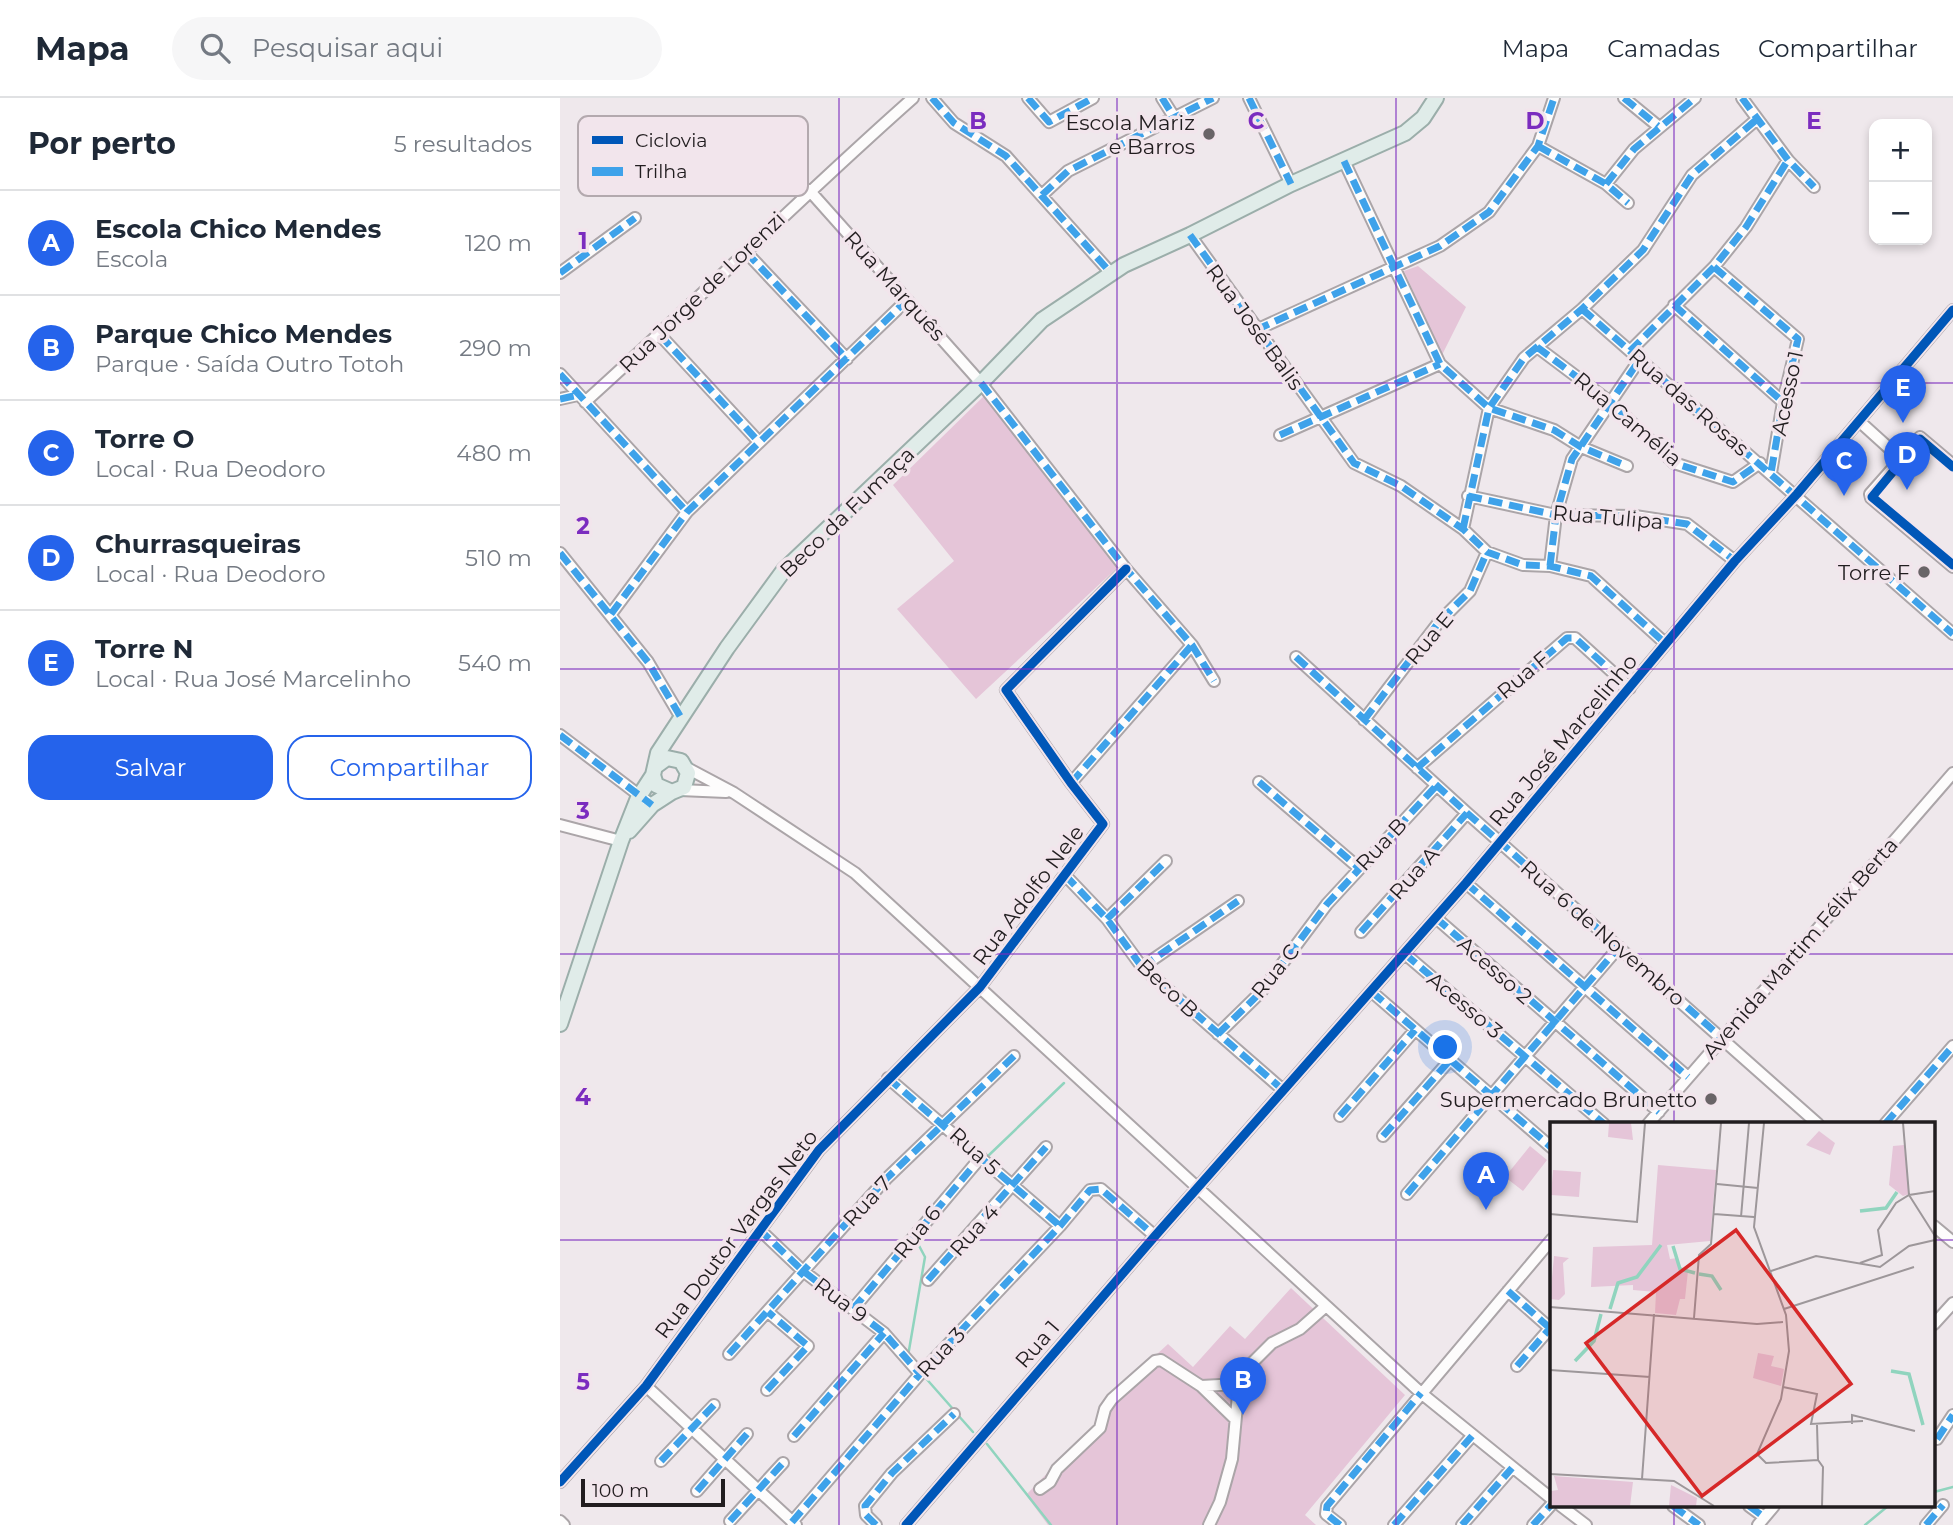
<!DOCTYPE html>
<html lang="pt">
<head>
<meta charset="utf-8">
<style>
  :root { --surface:#fff; --page:#f6f6f7; --text:#1f2937; --muted:#747a83; --line:#e0e1e3; --accent:#2563eb }
  body { margin:0; font-family:Montserrat,sans-serif; background:var(--page); color:var(--text) }
  .controls { position:absolute; right:21px; top:21px; display:grid; overflow:hidden; border-radius:14px; box-shadow:0 4px 10px #0003 }
  .controls button { width:63px; height:63px; display:grid; place-items:center; padding:0; border:0; border-bottom:2px solid var(--line); background:var(--surface); color:var(--text); font:35px sans-serif }
  .scale { position:absolute; left:21px; bottom:18px; width:144px; box-sizing:border-box; padding-left:7px; border:4px solid #211d1f; border-top:0; font-size:19px; line-height:24px; white-space:nowrap; color:#211d1f; -webkit-text-stroke:5px #f2e5ec; paint-order:stroke }
  .you { position:absolute; left:886px; top:950px; width:24px; height:24px; margin:-18px; border:5px solid #fff; border-radius:50%; background:#1a73e8; box-shadow:0 0 0 10px #1a73e833 }
  .badge { display:grid; place-items:center; width:46px; height:46px; border-radius:50%; background:var(--accent); color:#fff; font-size:23px; font-weight:700 }
  .pin { position:absolute; translate:-50% -58px; filter:drop-shadow(0 2px 4px #0008) }
  .pin::after { content:''; position:absolute; top:37px; width:24px; height:21px; background:inherit; clip-path:polygon(0 0,100% 0,50% 100%) }
  .list { margin:0; padding:0; list-style:none }
  h2 { display:flex; justify-content:space-between; align-items:center; height:91px; margin:0; padding:0 28px; font-size:30px }
  h2 small { font-size:23px; font-weight:400; color:var(--muted) }
  .list li { display:grid; grid-template-columns:46px 1fr auto; gap:21px; align-items:center; box-sizing:border-box; height:105px; padding:0 28px; border-top:2px solid var(--line) }
  .list b { display:block; font-size:26px; white-space:nowrap }
  .list p { margin:0; font-size:23px; white-space:nowrap; color:var(--muted) }
  .list em { font-size:23px; font-style:normal; color:var(--muted) }
  .actions { display:flex; gap:14px; padding:21px 28px }
  .actions a { flex:1; padding:16px 0; border:2px solid var(--accent); border-radius:21px; text-align:center; font-size:24px; color:var(--accent) }
  .actions .main { background:var(--accent); color:#fff }
  .icon { flex:none; width:38px; height:38px; fill:none; stroke:currentColor; stroke-width:2; stroke-linecap:round; stroke-linejoin:round }
  .map { position:relative; flex:none; width:1393px; height:1427px; overflow:hidden }
  header { display:flex; align-items:center; gap:42px; box-sizing:border-box; height:98px; padding:0 35px; background:var(--surface); border-bottom:2px solid var(--line) }
  header strong { font-size:33px }
  nav { display:flex; gap:38px; margin-inline-start:auto; font-size:24px }
  .search { width:490px; height:63px; background:var(--page); display:flex; align-items:center; gap:18px; box-sizing:border-box; padding:0 24px; border-radius:38px; color:var(--muted); font-size:26px }
  main { display:flex }
  aside { flex:1; background:var(--surface) }
  .map>svg:first-child { display:block }
  .green { fill:#e5c5d8 }
  .lines { fill:none; stroke-linecap:round; stroke-linejoin:round }
  .stream { stroke:#90d4be; stroke-width:2.5 }
  .minor-casing { stroke:#aba5a8; stroke-width:14 }
  .major-casing { stroke:#9baeaa; stroke-width:18 }
  .minor { stroke:#fdfcfc; stroke-width:10 }
  .major { stroke:#e0ece9; stroke-width:14 }
  .quiet { stroke:#3ea2ea; stroke-width:7; stroke-dasharray:14 7; stroke-linecap:butt }
  .cycleway-casing { stroke:#f2e5ec; stroke-width:13 }
  .cycleway { stroke:#0057b8; stroke-width:9 }
  .grid { fill:none; stroke:#7b2cbf; stroke-width:2; stroke-opacity:0.55 }
  .poi-dot { fill:#696467; stroke:#f2e5ec; stroke-width:2.5 }
  .labels { text-anchor:middle; dominant-baseline:central; stroke-width:7; stroke-linejoin:round; paint-order:stroke }
  .poi-label { font-size:21px; fill:#211d1f; stroke:#f2e5ec; text-anchor:end }
  .street-label { font-size:21px; fill:#211d1f; stroke:#f2e5ec }
  .inset-river { fill:none; stroke:#90d4be; stroke-width:3.5 }
  .inset-road { fill:none; stroke:#9d979a; stroke-width:2 }
  .view { fill:#d62828; fill-opacity:0.15; stroke:#d62828; stroke-width:3.5 }
  .inset-edge { fill:none; stroke:#211d1f; stroke-width:3.5 }
  .key { fill:#f2e5ec; stroke:#b3a9ae; stroke-width:2 }
  .key-label { font-size:19px; fill:#211d1f }
  .grid-label { font-size:23px; text-anchor:middle; font-weight:bold; fill:#7b2cbf; stroke:#f2e5ec; stroke-width:7; stroke-linejoin:round; paint-order:stroke }
</style>
</head>
<body>
<header>
<strong>Mapa</strong>
<div class="search"><svg class="icon" aria-label="search" viewBox="0 0 24 24"><circle cx="10" cy="10" r="6"/><path d="M15 15l6 6"/></svg>Pesquisar aqui</div>
<nav><a>Mapa</a><a>Camadas</a><a>Compartilhar</a></nav>
</header>
<main>
<aside>
<h2>Por perto<small>5 resultados</small></h2>
<ul class="list">
<li><span class="badge">A</span><div><b>Escola Chico Mendes</b><p>Escola</p></div><em>120 m</em></li>
<li><span class="badge">B</span><div><b>Parque Chico Mendes</b><p>Parque · Saída Outro Totoh</p></div><em>290 m</em></li>
<li><span class="badge">C</span><div><b>Torre O</b><p>Local · Rua Deodoro</p></div><em>480 m</em></li>
<li><span class="badge">D</span><div><b>Churrasqueiras</b><p>Local · Rua Deodoro</p></div><em>510 m</em></li>
<li><span class="badge">E</span><div><b>Torre N</b><p>Local · Rua José Marcelinho</p></div><em>540 m</em></li>
</ul>
<div class="actions"><a class="main">Salvar</a><a>Compartilhar</a></div>
</aside>
<div class="map">
<svg width="1393" height="1427" viewBox="0 0 1393 1427">
  <rect width="100%" height="100%" fill="#efe8ec"/>
  <path class="green" d="M858,168L906,209L882,257L844,173Z
    M424,298L558,469L416,601L337,511L394,463L333,387Z
    M970,1048L987,1062L963,1093L945,1079Z
    M731,1190L845,1297L745,1417L756,1427H488L466,1397L534,1327L541,1308L548,1301L608,1246L633,1269L670,1228L685,1241Z"/>
  <g class="lines">
    <path class="stream" d="M428,1058L504,985
      M348,1258L365,1159L356,1142
      M363,1277L393,1311
      M397,1316L413,1334
      M427,1346L491,1427
      M1374,1394L1393,1389
      M1305,1427L1328,1408"/>
    <defs>
      <path id="minor" d="M372,0L394,25L446,58L550,174
        M468,0L489,24L533,0
        M602,0L614,19
        M689,0L731,86
        M1064,0L1098,28
        M1182,0L1228,62L1254,89
        M978,48L1046,86L1068,105
        M784,63L880,266L929,310L994,332L1021,349L1067,368
        M1046,86L1074,51L1135,0
        M249,92L421,285L566,471L632,547L654,583
        M482,97L508,73L653,0
        M630,137L794,365L841,388L903,431L927,454L963,467L990,468L1031,478L1106,546
        M186,154L287,261
        M1154,169L1238,241L1223,304L1211,375
        M0,175L75,120
        M1114,207L1223,304
        M1022,211L1393,536
        M696,232L880,148L929,114L978,48L994,0
        M100,237L199,344
        M977,249L1049,303L1114,365L1173,384L1200,365
        M1070,253L1154,169L1186,129L1228,62
        M0,276L127,414
        M0,301L18,297
        M25,304C136,204 241,99 353,0
        M1299,323L1341,361L1310,396L1311,400L1393,469
        M720,337L880,266
        M1341,361L1360,339L1393,367
        M908,398L996,417L1075,418L1127,426L1175,463
        M903,431L929,310L964,260L1022,211L1083,152L1132,77L1196,22
        M0,455L88,564L120,618
        M990,468L996,417L1012,361L1080,261
        M51,516L127,414L347,202
        M736,559L907,715L1258,1026
        M804,622L879,524L910,493L927,454
        M0,637L92,707
        M127,670L174,695L295,775L861,1295L992,1401
        M857,670L1007,540H1015L1070,590
        M699,684L799,770
        M511,685L632,547
        M120,692L166,694
        M0,727L61,743
        M505,777L547,821L582,869L723,992
        M906,785L1128,979
        M876,820L1099,1014
        M547,821L606,763
        M801,834L907,715
        M845,856L1044,1026
        M582,869L678,803
        M812,894L992,1050
        M658,936L701,894L767,806L876,688
        M328,980L500,1128
        M780,1018L855,932
        M1088,1026L1393,675
        M1325,1026L1393,948
        M823,1038L890,962
        M847,1096L1059,849
        M1374,1128L1393,1144
        M199,1131L243,1173L324,1235L360,1276
        M368,1182L486,1049
        M948,1193L992,1232
        M293,1211L421,1059
        M1374,1226L1393,1205
        M169,1256L326,1081L454,958
        M957,1268L992,1228
        M86,1288L236,1427
        M641,1288L679,1286
        M207,1292L248,1248L208,1214
        M234,1338L324,1235
        M1377,1341L1393,1317
        M101,1363L154,1307
        M0,1384L86,1288L259,1052L420,889L543,726L511,685L446,592L566,471
        M480,1391L490,1384L497,1371L540,1330L545,1311L552,1301L595,1263L601,1262L641,1288L675,1321
        M137,1393L187,1336
        M1001,1408L1026,1427
        M1113,1408L1139,1427
        M1189,1408L1204,1419
        M0,1423L4,1427
        M170,1423L223,1365
        M232,1424L360,1276L500,1128L530,1092L541,1091L595,1138
        M316,1427L306,1417L305,1408L332,1375L394,1316
        M346,1427L595,1138L906,785L1175,463L1237,396L1393,212
        M649,1427L660,1404L672,1361L679,1286L691,1266L712,1245L740,1231L766,1208
        M780,1427L766,1416L767,1408L992,1141
        M834,1427L912,1338
        M902,1427L952,1370
        M973,1427L992,1406
        M1198,1427L1214,1408
        M1366,1427L1383,1407"/>
      <path id="major" d="M96,668L107,660L121,663L128,675L124,689L112,694L96,687L93,677L98,655L167,550L224,472L421,285L482,222L564,167L630,137L731,86L845,35L863,20L876,0
        M69,733L92,707L112,694
        M0,926L61,743L78,700L93,677"/>
    </defs>
    <use href="#minor" class="minor-casing"/>
    <use href="#major" class="major-casing"/>
    <use href="#minor" class="minor"/>
    <use href="#major" class="major"/>
    <path class="quiet" d="M372,0L394,25L446,58L550,174
      M468,0L489,24L533,0
      M602,0L614,19
      M689,0L731,86
      M1064,0L1098,28
      M1182,0L1228,62L1254,89
      M978,48L1046,86L1068,105
      M784,63L880,266L929,310L994,332L1021,349L1067,368
      M1046,86L1074,51L1135,0
      M482,97L508,73L653,0
      M630,137L794,365L841,388L903,431L927,454L963,467L990,468L1031,478L1106,546
      M186,154L287,261
      M1154,169L1238,241L1223,304L1211,375
      M0,175L75,120
      M1114,207L1223,304
      M1022,211L1393,536
      M696,232L880,148L929,114L978,48L994,0
      M100,237L199,344
      M977,249L1049,303L1114,365L1173,384L1200,365
      M1070,253L1154,169L1186,129L1228,62
      M0,276L127,414
      M421,285L566,471L632,547L654,583
      M0,301L18,297
      M720,337L880,266
      M908,398L996,417L1075,418L1127,426L1175,463
      M903,431L929,310L964,260L1022,211L1083,152L1132,77L1196,22
      M0,455L88,564L120,618
      M990,468L996,417L1012,361L1080,261
      M51,516L127,414L347,202
      M736,559L907,715L1162,940
      M804,622L879,524L910,493L927,454
      M0,637L92,707
      M857,670L1007,540H1015L1070,590
      M699,684L799,770
      M511,685L632,547
      M505,777L547,821L582,869L723,992
      M906,785L1128,979
      M876,820L1099,1014
      M547,821L606,763
      M801,834L907,715
      M845,856L1044,1026
      M582,869L678,803
      M812,894L992,1050
      M658,936L701,894L767,806L876,688
      M328,980L500,1128
      M780,1018L855,932
      M1325,1026L1393,948
      M823,1038L890,962
      M847,1096L1059,849
      M199,1131L243,1173L324,1235L360,1276
      M368,1182L486,1049
      M948,1193L992,1232
      M293,1211L421,1059
      M169,1256L326,1081L454,958
      M957,1268L992,1228
      M207,1292L248,1248L208,1214
      M234,1338L324,1235
      M1377,1341L1393,1317
      M101,1363L154,1307
      M137,1393L187,1336
      M1113,1408L1139,1427
      M1189,1408L1204,1419
      M170,1423L223,1365
      M232,1424L360,1276L500,1128L530,1092L541,1091L595,1138
      M316,1427L306,1417L305,1408L332,1375L394,1316
      M780,1427L766,1416L767,1408L861,1295
      M834,1427L912,1338
      M902,1427L952,1370
      M973,1427L992,1406
      M1366,1427L1383,1407"/>
    <defs>
      <path id="cycleway" d="M1393,369L1360,341L1312,399L1393,467
        M0,1384L86,1288L259,1052L420,889L543,726L511,685L446,592L566,471
        M346,1427L595,1138L906,785L1175,463L1237,396L1393,212"/>
    </defs>
    <use href="#cycleway" class="cycleway-casing"/>
    <use href="#cycleway" class="cycleway"/>
  </g>
  <path class="grid" d="M279,0V1427M557,0V1427M836,0V1427M1114,0V1026M0,285H1393M0,571H1393M0,856H1393M0,1142H992M1374,1142H1393M1114,1408V1427"/>
  <g class="poi-dot">
    <circle cx="649" cy="36" r="7"/>
    <circle cx="1364" cy="474" r="7"/>
    <circle cx="1151" cy="1001" r="7"/>
  </g>
  <g class="labels">
    <g class="poi-label">
      <text x="635" y="24">Escola Mariz<tspan x="635" dy="24">e Barros</tspan></text>
      <text x="1350" y="474">Torre F</text>
      <text x="1137" y="1001">Supermercado Brunetto</text>
    </g>
    <g class="street-label">
      <text transform="translate(335 188) rotate(48)">Rua Marquês</text>
      <text transform="translate(142 194) rotate(-44)">Rua Jorge de Lorenzi</text>
      <text transform="translate(695 229) rotate(54)">Rua José Balis</text>
      <text transform="translate(1227 295) rotate(-78)">Acesso 1</text>
      <text transform="translate(1129 304) rotate(41)">Rua das Rosas</text>
      <text transform="translate(1068 321) rotate(40)">Rua Camélia</text>
      <text transform="translate(287 414) rotate(-44)">Beco da Fumaça</text>
      <text transform="translate(1048 419) rotate(5)">Rua Tulipa</text>
      <text transform="translate(869 540) rotate(-50)">Rua E</text>
      <text transform="translate(963 577) rotate(-40)">Rua F</text>
      <text transform="translate(1003 642) rotate(-50)">Rua José Marcelinho</text>
      <text transform="translate(821 746) rotate(-47)">Rua B</text>
      <text transform="translate(854 775) rotate(-48)">Rua A</text>
      <text transform="translate(468 797) rotate(-53)">Rua Adolfo Nele</text>
      <text transform="translate(1043 835) rotate(41)">Rua 6 de Novembro</text>
      <text transform="translate(1240 850) rotate(-49)">Avenida Martim Félix Berta</text>
      <text transform="translate(935 872) rotate(41)">Acesso 2</text>
      <text transform="translate(715 873) rotate(-51)">Rua C</text>
      <text transform="translate(608 890) rotate(43)">Beco B</text>
      <text transform="translate(905 907) rotate(40)">Acesso 3</text>
      <text transform="translate(415 1053) rotate(42)">Rua 5</text>
      <text transform="translate(307 1103) rotate(-47)">Rua 7</text>
      <text transform="translate(414 1132) rotate(-48)">Rua 4</text>
      <text transform="translate(357 1134) rotate(-51)">Rua 6</text>
      <text transform="translate(176 1136) rotate(-53)">Rua Doutor Vargas Neto</text>
      <text transform="translate(281 1202) rotate(37)">Rua 9</text>
      <text transform="translate(477 1246) rotate(-49)">Rua 1</text>
      <text transform="translate(381 1254) rotate(-47)">Rua 3</text>
    </g>
  </g>
  <g transform="translate(990 1024)">
    <rect width="385" height="385" fill="#efe8ec"/>
    <path d="M59,1H81L83,18L58,15ZM269,9L285,21L280,33L256,23ZM354,23L359,72L353,74L339,63L343,24ZM108,43L166,48L160,119L117,123L120,137L127,136L131,147L138,149L135,177H130L126,193L105,191L106,170L83,168V163L41,165L43,125L102,123ZM3,48L31,50L29,75L1,73ZM4,134L19,136L13,141L15,172L9,178L0,177ZM208,231L224,234L221,244L234,247L231,264L203,256ZM4,354L83,360L80,384H0L1,369L8,368ZM121,363L147,376L146,384H119Z" fill="#e5c5d8"/>
    <path class="inset-river" d="M310,89L336,86L347,70M123,124L130,147L145,151M149,152L162,154L171,168M60,187L68,161L87,155L111,123M25,239L44,219L51,192M341,249L359,252L373,303"/>
    <path class="inset-road" d="M214,1L204,105L236,193L239,229L231,277L207,332L216,341L268,338L273,345L272,384M353,1L359,73L385,114M167,62L208,66M0,92L87,100L95,1M164,92L204,95M191,95L199,1M310,141L332,133L328,108L346,81L359,73L385,69M221,149L266,134L330,145L359,124L385,118M0,185L207,202L233,200M234,187L364,145M144,196L149,133L161,122L171,1M0,248L100,255M233,265L267,272L261,302L313,299M302,302V293L365,309M267,303L268,338M0,352L124,359L164,384M92,357L104,192"/>
    <path class="view" d="M186,108L301,262L152,374L36,221Z"/>
    <rect width="385" height="385" class="inset-edge"/>
  </g>
  <rect x="18" y="18" width="230" height="80" rx="10" class="key"/>
  <rect x="32" y="38" width="31" height="8" fill="#0057b8"/>
  <rect x="32" y="69" width="31" height="9" fill="#3ea2ea"/>
  <g class="key-label">
    <text x="75" y="49">Ciclovia</text>
    <text x="75" y="80">Trilha</text>
  </g>
  <g class="grid-label">
    <text x="418" y="31">B</text>
    <text x="696" y="31">C</text>
    <text x="975" y="31">D</text>
    <text x="1254" y="31">E</text>
    <text x="23" y="151">1</text>
    <text x="23" y="436">2</text>
    <text x="23" y="721">3</text>
    <text x="23" y="1007">4</text>
    <text x="23" y="1292">5</text>
  </g>
</svg>
<div class="controls">
<button>+</button>
<button>−</button>
</div>
<div class="scale">100 m</div>
<div class="you"></div>
<div class="pin badge" style="left:926px;top:1112px">A</div>
<div class="pin badge" style="left:683px;top:1317px">B</div>
<div class="pin badge" style="left:1284px;top:398px">C</div>
<div class="pin badge" style="left:1347px;top:392px">D</div>
<div class="pin badge" style="left:1343px;top:325px">E</div>
</div>
</main>
</body>
</html>
